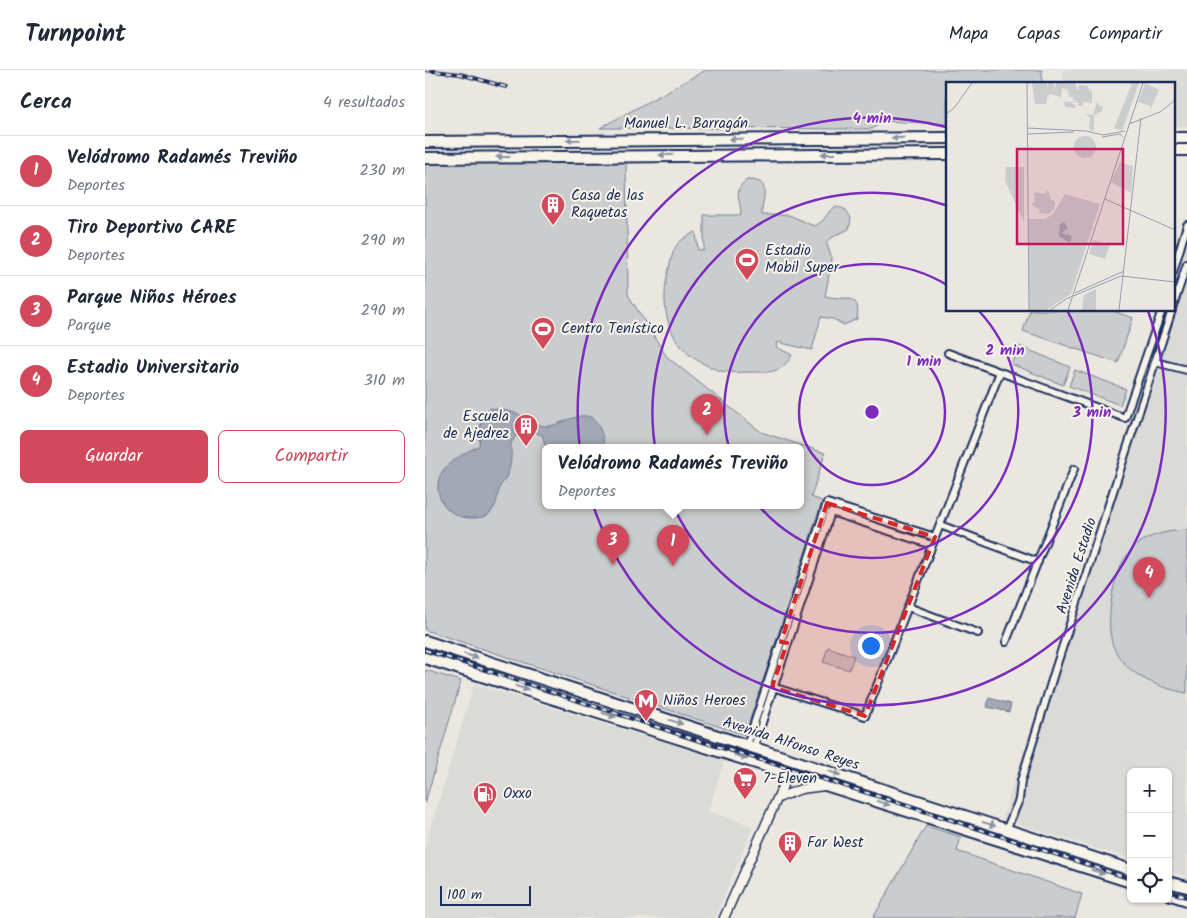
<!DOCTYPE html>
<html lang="es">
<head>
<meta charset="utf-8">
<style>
  :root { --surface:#fff; --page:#f6f6f7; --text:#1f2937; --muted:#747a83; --line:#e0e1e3; --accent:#d1495b }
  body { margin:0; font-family:Kalam,sans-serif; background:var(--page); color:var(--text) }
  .controls { position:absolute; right:15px; bottom:15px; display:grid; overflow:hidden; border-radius:8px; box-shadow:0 1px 4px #0004 }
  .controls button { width:45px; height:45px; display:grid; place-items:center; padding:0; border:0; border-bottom:1px solid var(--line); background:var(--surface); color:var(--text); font:25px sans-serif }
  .scale { position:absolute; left:15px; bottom:12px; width:91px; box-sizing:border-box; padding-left:5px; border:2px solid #1b2f5e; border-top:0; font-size:14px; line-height:18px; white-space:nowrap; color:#1b2f5e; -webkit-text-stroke:4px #f7f3e8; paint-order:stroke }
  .you { position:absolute; left:445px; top:575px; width:18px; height:18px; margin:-12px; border:4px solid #fff; border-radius:50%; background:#1a73e8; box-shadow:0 0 0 8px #1a73e833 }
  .badge { display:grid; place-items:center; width:32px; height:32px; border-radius:50%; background:var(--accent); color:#fff; font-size:16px; font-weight:700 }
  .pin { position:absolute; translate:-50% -41px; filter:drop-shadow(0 1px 2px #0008) }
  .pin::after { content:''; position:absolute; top:26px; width:18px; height:15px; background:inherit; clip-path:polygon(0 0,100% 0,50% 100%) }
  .popup { position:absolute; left:117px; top:374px; width:262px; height:65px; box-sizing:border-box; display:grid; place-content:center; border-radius:8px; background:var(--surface); filter:drop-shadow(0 1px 4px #0005); font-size:16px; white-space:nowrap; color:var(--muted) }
  .popup b { font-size:19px; color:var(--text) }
  .popup::after { content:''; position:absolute; left:50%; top:100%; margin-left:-10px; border:10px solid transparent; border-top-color:var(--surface) }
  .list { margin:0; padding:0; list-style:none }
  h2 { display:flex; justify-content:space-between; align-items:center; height:65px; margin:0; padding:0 20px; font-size:21px }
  h2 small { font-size:16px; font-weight:400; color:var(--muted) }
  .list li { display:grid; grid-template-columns:32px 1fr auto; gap:15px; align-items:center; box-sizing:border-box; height:70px; padding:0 20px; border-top:1px solid var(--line) }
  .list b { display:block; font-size:19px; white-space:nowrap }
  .list p { margin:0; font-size:16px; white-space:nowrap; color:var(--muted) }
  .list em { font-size:16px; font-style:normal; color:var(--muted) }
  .actions { display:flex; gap:10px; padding:15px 20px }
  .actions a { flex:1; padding:11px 0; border:1px solid var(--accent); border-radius:8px; text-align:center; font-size:18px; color:var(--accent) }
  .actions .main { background:var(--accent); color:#fff }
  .icon { flex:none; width:28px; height:28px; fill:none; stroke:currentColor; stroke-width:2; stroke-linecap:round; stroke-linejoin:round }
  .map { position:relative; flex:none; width:762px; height:848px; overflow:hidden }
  header { display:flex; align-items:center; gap:30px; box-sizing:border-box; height:70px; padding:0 25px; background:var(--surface); border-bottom:1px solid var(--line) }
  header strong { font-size:24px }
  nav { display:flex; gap:28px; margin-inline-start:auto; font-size:18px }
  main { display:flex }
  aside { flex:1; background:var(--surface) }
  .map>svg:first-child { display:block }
  .built { fill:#dadad6 }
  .green { fill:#cbcccd; stroke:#737e96; fill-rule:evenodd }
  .water { fill:#a3a8b4; stroke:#6d7892 }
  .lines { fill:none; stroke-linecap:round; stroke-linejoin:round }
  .minor-casing { stroke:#1b2f5e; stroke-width:10 }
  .tertiary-casing { stroke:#1b2f5e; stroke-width:11 }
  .trunk-casing { stroke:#1b2f5e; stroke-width:14 }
  .minor { stroke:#f7f3e8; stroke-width:6 }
  .tertiary { stroke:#f7f3e8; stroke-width:8 }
  .trunk { stroke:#f7f3e8; stroke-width:10 }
  .rail-casing { stroke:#1b2f5e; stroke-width:4 }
  .rail { stroke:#f7f3e8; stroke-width:2; stroke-dasharray:5.5; stroke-linecap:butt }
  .oneway { fill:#8991a3 }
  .marked { fill:#d62828; fill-opacity:0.2; stroke:#d62828; stroke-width:4; stroke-dasharray:10 6; stroke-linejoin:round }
  .ring { fill:none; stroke:#7b2cbf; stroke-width:2.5 }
  .labels { text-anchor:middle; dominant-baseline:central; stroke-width:4; stroke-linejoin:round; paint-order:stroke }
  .street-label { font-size:15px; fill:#1b2f5e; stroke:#f7f3e8 }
  .poi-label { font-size:15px; fill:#1b2f5e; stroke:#f7f3e8; text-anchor:start }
  .inset-road { fill:none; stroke:#979dac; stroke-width:1 }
  .view { fill:#c2185b; fill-opacity:0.15; stroke:#c2185b; stroke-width:2.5 }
  .inset-edge { fill:none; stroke:#1b2f5e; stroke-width:2.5 }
  .centre { fill:#7b2cbf; stroke:#f7f3e8; stroke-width:2.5 }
  .ring-label { font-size:15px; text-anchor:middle; font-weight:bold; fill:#7b2cbf; stroke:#f7f3e8; stroke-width:4; stroke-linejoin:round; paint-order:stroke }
</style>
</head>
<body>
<header>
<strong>Turnpoint</strong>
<nav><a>Mapa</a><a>Capas</a><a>Compartir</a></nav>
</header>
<main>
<aside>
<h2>Cerca<small>4 resultados</small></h2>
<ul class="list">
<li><span class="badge">1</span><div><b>Velódromo Radamés Treviño</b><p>Deportes</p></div><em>230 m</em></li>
<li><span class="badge">2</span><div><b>Tiro Deportivo CARE</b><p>Deportes</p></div><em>290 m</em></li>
<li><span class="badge">3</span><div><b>Parque Niños Héroes</b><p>Parque</p></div><em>290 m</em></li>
<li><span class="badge">4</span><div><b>Estadio Universitario</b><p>Deportes</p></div><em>310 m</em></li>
</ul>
<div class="actions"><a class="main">Guardar</a><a>Compartir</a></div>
</aside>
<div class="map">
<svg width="762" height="848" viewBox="0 0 762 848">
  <rect width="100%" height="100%" fill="#eae7e0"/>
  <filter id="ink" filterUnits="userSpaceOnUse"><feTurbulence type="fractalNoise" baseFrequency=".02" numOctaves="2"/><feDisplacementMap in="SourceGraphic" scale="10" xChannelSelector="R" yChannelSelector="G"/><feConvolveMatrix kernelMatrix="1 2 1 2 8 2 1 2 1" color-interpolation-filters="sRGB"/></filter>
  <g filter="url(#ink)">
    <path class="built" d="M638,0H762V56H748V14H638Z
      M762,174V807L743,801V702H706V789L577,749L741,240H748V218Z
      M49,614L299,691L283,741L328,756L290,848H0V776Z"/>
    <path class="green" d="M281,0H617V14H522V54L459,51L447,59L175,58Z
      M201,92L203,225L242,287L336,362L400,383L386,427L397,431L320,665L0,560V93ZM120,377H376V435H120Z
      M322,110C349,109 336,129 337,145H364L389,156C392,155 397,152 399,149C406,140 407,133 421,140L426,148L424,159L411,165L401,172L407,189L400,226C417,231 437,221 432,249L419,255L408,249L396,247L387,280L352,272L351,277L367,285C356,304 346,302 326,302C318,302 310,303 303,302C296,302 288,298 281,295C244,278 234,240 243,202C249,179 248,172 271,162L273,180H279V145H316C316,130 307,120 322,110Z
      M605,240H685L708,248L693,293L598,261Z
      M594,276L645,297L638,315L586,294Z
      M650,300L701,319L695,335L644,316Z
      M762,460V623C735,618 705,607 691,582C683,568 684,548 686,533C692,484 712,462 762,460Z
      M403,577L429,586L424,600L398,592Z
      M0,600L36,611L0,733Z
      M501,756L536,767L532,781L657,824L650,848H448Z"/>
    <path class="water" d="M65,338C72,339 90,342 95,345C104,348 110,355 120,356C137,358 164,330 175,359C177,365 180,371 177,377H120V400V374L117,365L91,355L89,360L91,366L86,373C86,386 87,396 81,407C80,410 76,413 75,417C72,425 73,434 66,442C62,447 55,448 49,448C16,450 1,413 24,394C33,387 44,380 54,376L56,347Z
      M564,628L586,634L584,642L562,637Z"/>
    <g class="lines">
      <defs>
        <path id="minor" d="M748,202L762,155
          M748,236L762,194
          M523,283L700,348L737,240
          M730,292L762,300
          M515,455L613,492
          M483,537L553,563
          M581,572L649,399
          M341,615L440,646L575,302
          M322,675L402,433L510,467
          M329,677L406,442L507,475
          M581,760L594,730L596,711L630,600L747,240"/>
        <path id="tertiary" d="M353,728L376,719L399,716
          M299,848L364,702"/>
        <path id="trunk" d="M748,68H762
          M0,72L522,68
          M748,80H762
          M0,88L522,84
          M0,571L706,800
          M0,588L706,812
          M743,812L762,817
          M743,824L762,830"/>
      </defs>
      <use href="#minor" class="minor-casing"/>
      <use href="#tertiary" class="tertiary-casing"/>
      <use href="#trunk" class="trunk-casing"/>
      <use href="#minor" class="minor"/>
      <use href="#tertiary" class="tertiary"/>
      <use href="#trunk" class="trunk"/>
      <defs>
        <path id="rail" d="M0,0L35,4L81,17
          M0,580L262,667L468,731L706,809
          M743,821L762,827"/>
      </defs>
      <use href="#rail" class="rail-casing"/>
      <use href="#rail" class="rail"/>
    </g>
    <defs><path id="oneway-solid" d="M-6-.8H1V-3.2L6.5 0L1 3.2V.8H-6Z" transform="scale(1.25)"/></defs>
    <g class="oneway">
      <use href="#oneway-solid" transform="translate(473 68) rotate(179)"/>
      <use href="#oneway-solid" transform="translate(311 69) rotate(179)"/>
      <use href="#oneway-solid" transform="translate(148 70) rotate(178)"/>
      <use href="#oneway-solid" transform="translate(403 84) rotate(180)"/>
      <use href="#oneway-solid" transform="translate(241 85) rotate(179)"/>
      <use href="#oneway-solid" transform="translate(78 87) rotate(180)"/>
      <use href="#oneway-solid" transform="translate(46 586) rotate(18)"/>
      <use href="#oneway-solid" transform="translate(97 618) rotate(17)"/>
      <use href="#oneway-solid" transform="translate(184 645) rotate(17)"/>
      <use href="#oneway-solid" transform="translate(251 652) rotate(18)"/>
      <use href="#oneway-solid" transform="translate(316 687) rotate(18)"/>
      <use href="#oneway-solid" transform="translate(409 703) rotate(18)"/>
      <use href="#oneway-solid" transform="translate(458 733) rotate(18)"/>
      <use href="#oneway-solid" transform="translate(564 754) rotate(18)"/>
      <use href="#oneway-solid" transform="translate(673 802) rotate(18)"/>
    </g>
  </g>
  <path class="marked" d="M402,433L510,467L440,646L347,617L362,573L356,572Z"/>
  <g class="ring">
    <circle cx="447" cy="342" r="73"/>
    <path d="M554 241A147 147 0 1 1 522 215"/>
    <path d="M642 240A220 220 0 1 1 520 135"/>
    <path d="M723 241A294 294 0 1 1 521 57"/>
  </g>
  <defs>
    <symbol id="building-pin" viewBox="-11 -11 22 30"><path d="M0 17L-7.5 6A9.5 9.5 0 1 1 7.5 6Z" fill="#d1495b" stroke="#f7f3e8"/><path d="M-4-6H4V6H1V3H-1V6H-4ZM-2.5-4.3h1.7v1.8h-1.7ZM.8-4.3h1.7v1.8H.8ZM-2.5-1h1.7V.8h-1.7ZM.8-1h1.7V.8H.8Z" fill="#fff"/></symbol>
    <symbol id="stadium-pin" viewBox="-11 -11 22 30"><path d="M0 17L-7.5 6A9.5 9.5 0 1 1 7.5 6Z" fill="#d1495b" stroke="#f7f3e8"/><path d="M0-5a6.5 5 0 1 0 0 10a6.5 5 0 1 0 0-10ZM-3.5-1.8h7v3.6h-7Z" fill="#fff"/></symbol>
    <symbol id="metro-pin" viewBox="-11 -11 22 30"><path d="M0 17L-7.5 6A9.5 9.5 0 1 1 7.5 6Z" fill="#d1495b" stroke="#f7f3e8"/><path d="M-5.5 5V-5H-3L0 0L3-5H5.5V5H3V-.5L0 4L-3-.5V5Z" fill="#fff"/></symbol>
    <symbol id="supermarket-pin" viewBox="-11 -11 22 30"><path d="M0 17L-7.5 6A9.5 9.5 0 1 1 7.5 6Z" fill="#d1495b" stroke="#f7f3e8"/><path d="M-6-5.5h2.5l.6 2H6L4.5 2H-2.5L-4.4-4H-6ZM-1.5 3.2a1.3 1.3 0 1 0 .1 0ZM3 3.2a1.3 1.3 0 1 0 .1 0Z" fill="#fff"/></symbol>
    <symbol id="fuel-pin" viewBox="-11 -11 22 30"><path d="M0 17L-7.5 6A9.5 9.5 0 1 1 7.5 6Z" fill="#d1495b" stroke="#f7f3e8"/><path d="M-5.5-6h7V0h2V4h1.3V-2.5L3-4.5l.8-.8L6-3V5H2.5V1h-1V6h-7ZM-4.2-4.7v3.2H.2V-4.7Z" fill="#fff"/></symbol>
  </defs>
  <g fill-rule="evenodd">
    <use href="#building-pin" x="114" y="121" width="28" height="38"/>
    <use href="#stadium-pin" x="308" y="176" width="28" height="38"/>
    <use href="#stadium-pin" x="104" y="245" width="28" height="38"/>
    <use href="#building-pin" x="87" y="342" width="28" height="38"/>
    <use href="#metro-pin" x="207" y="617" width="28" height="38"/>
    <use href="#supermarket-pin" x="306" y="695" width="28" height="38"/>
    <use href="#fuel-pin" x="46" y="710" width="28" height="38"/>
    <use href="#building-pin" x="351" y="759" width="28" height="38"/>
  </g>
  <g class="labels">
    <g class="street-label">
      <text x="261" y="54">Manuel L. Barragán</text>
      <text transform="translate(652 496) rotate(-72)">Avenida Estadio</text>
      <text transform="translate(366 674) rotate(18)">Avenida Alfonso Reyes</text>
    </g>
    <g class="poi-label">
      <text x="146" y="126">Casa de las<tspan x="146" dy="17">Raquetas</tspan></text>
      <text x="340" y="181">Estadio<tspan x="340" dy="17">Mobil Super</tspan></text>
      <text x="136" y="259">Centro Tenístico</text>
      <text x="84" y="347" text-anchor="end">Escuela<tspan x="84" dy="17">de Ajedrez</tspan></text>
      <text x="238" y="631">Niños Heroes</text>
      <text x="338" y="709">7-Eleven</text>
      <text x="78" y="724">Oxxo</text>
      <text x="382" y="773">Far West</text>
    </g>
  </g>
  <g transform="translate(521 12)">
    <rect width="229" height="229" fill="#eae7e0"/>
    <path d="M86,1H101L102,9V1H108V9L110,1H129L132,9L133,3L142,4L143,8L146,9V21L137,20V24H132V20L124,21L130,23V26L119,25L118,20L132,19L127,18V15H123L122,8L116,6L115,15L104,12L102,16V12L100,22H89ZM186,1H193L176,49L168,46ZM199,1L213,8L203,31L205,24L192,20ZM151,20L154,24H164H157L156,29L148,33V49L143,47L144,35L139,32L147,33ZM128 65a11 11 0 1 1 22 0a11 11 0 1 1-22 0ZM174,80L187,84L185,111L165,100ZM78,85V140L59,99L60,85ZM102,108L105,118L109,119L108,127L102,132L93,131L94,128L85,122L89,120L88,110L99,112ZM119,112L154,122L125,212L100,228H83V137H99L107,132ZM147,158L164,163L159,177L143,172ZM150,207V228H136L138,213Z" fill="#cbcccd"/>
    <path d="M118,140L122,146L116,151L126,154L124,161L113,154L114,142Z" fill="#a3a8b4"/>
    <path class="inset-road" d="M81,1L83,228M0,32L8,26L26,1M183,42L214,30L229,18M81,46L140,49L157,53L179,49M82,52L128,50M156,55L174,52L177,55M159,117L229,148M129,211L178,189M104,228L120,217L175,194L229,200M122,228L197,1M173,228L195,36"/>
    <path class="view" d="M71,67H177V162H71Z"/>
    <rect width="229" height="229" class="inset-edge"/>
  </g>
  <circle cx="447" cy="342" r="8" class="centre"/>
  <g class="ring-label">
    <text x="447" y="53">4 min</text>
    <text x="580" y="285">2 min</text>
    <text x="499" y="296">1 min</text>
    <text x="667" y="347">3 min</text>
  </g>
</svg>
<div class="controls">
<button>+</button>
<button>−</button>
<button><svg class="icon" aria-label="locate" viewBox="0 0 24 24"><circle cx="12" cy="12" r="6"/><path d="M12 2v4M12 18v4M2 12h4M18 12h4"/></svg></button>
</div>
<div class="scale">100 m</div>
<div class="you"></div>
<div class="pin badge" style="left:248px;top:496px">1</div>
<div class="popup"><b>Velódromo Radamés Treviño</b>Deportes</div>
<div class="pin badge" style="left:282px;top:365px">2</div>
<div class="pin badge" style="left:188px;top:495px">3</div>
<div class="pin badge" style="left:724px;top:528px">4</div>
</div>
</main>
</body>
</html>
